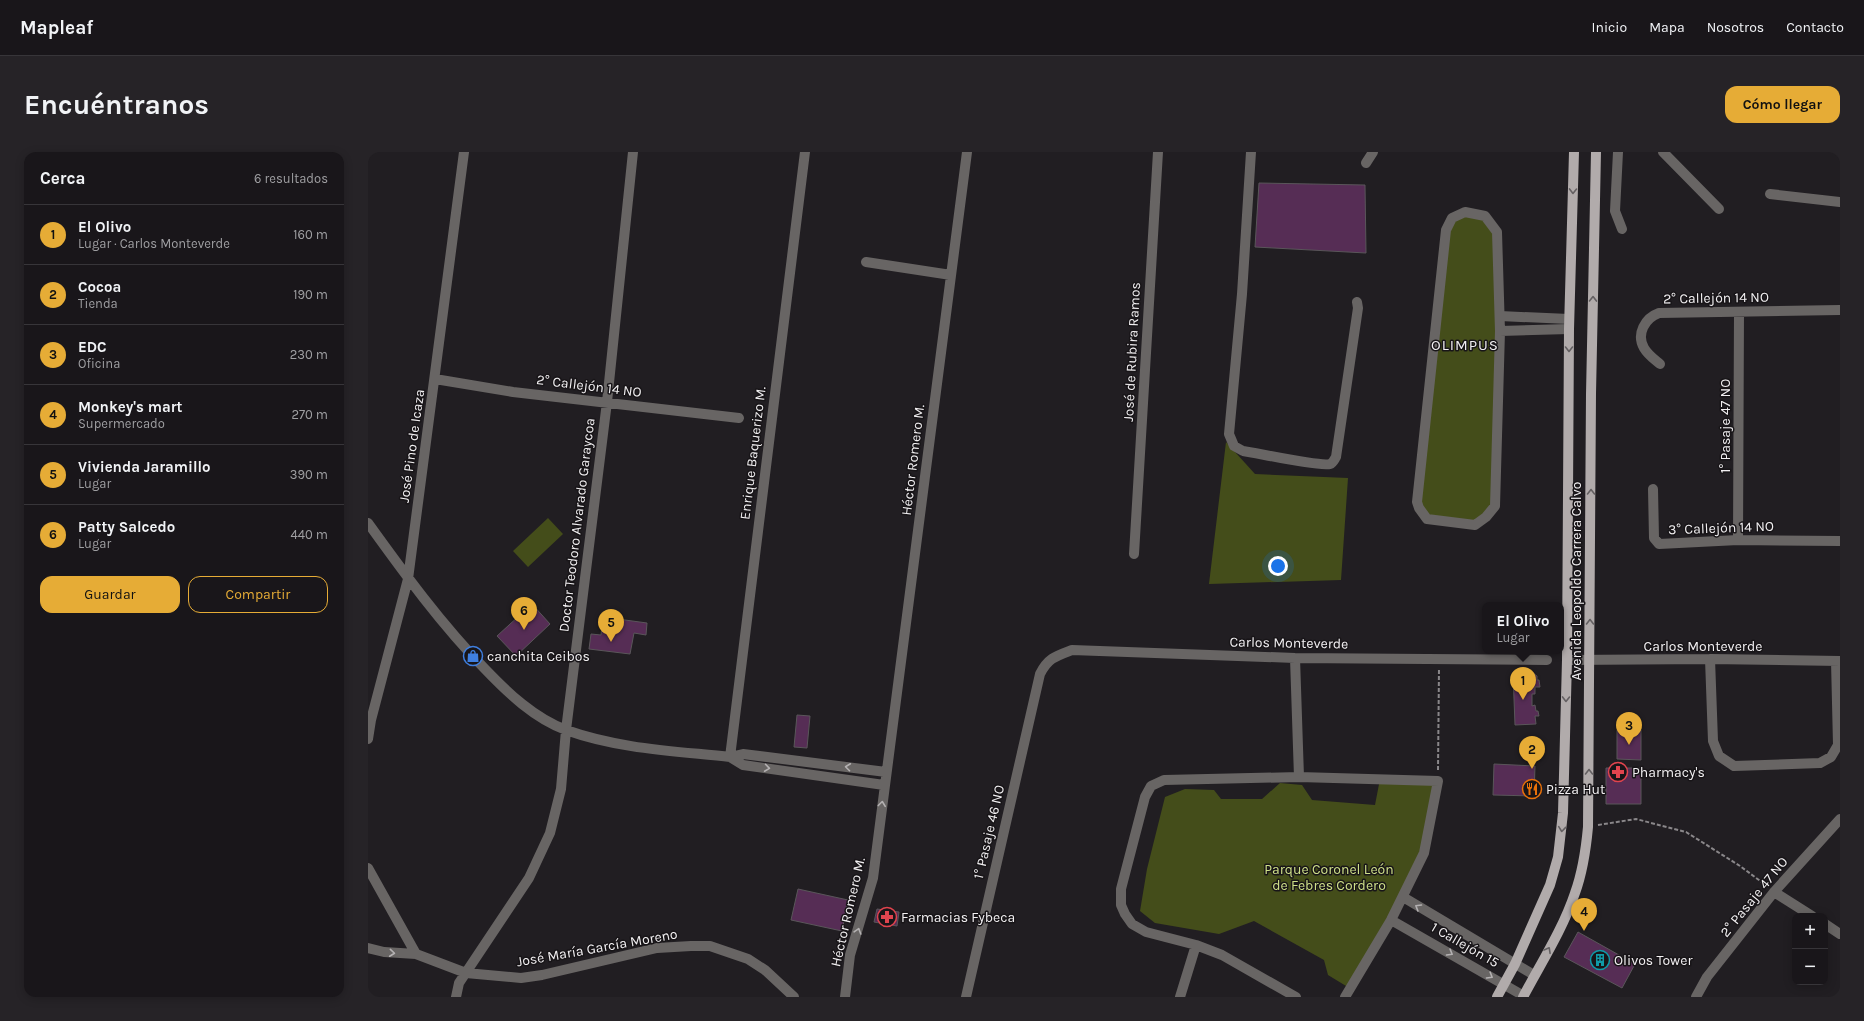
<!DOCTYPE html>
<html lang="es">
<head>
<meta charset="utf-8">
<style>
  :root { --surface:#19161a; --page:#262327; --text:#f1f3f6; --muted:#9f9fa2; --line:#373539; --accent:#e6ac36 }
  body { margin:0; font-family:Karla,sans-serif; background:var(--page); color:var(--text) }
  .controls { position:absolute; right:12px; bottom:12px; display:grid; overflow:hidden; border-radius:8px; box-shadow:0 2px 10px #0003 }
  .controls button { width:36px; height:36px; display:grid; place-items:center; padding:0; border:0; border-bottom:1px solid var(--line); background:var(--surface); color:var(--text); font:20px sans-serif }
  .you { position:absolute; left:910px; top:414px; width:14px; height:14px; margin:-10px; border:3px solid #fff; border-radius:50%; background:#1a73e8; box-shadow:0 0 0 6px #1a73e833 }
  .badge { display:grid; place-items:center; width:26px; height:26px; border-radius:50%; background:var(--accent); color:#111; font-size:13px; font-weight:700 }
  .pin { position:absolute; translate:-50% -33px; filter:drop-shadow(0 1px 2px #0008) }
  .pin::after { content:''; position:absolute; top:21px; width:14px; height:12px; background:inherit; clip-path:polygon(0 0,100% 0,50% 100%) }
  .popup { position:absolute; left:1114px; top:450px; width:82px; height:52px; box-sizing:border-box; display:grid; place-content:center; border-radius:8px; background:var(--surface); filter:drop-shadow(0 1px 3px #0005); font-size:13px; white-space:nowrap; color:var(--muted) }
  .popup b { font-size:15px; color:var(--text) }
  .popup::after { content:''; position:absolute; left:50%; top:100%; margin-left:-8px; border:8px solid transparent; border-top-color:var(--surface) }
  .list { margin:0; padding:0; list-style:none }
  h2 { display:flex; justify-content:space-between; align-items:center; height:52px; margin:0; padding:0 16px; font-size:17px }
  h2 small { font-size:13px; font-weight:400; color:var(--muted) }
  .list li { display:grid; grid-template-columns:26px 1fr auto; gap:12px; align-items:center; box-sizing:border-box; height:60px; padding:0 16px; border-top:1px solid var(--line) }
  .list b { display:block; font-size:15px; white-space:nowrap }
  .list p { margin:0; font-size:13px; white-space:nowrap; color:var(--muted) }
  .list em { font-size:13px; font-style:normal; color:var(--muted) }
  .actions { display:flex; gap:8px; padding:12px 16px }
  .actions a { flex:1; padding:9px 0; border:1px solid var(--accent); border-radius:12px; text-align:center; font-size:14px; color:var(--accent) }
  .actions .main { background:var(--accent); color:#111 }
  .map { position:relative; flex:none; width:1472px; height:845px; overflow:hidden; border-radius:12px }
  header { display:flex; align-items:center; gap:24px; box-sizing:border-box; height:56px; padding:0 20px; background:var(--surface); border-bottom:1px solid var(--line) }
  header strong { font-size:19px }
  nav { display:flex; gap:22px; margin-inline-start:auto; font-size:14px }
  .intro { display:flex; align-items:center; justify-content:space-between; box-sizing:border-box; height:96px; padding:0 24px }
  h1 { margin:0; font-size:28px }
  .button { padding:10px 18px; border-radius:12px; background:var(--accent); color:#111; font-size:14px; font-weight:700 }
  main { display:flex; gap:24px; padding:0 24px }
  aside { flex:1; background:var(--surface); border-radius:12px; box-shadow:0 2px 10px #0003 }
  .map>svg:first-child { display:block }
  .green { fill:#444d1a }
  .building { fill:#562d55; stroke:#5a565a }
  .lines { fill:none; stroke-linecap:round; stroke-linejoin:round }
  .path { stroke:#8a878a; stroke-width:2; stroke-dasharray:4 2; stroke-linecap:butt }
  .minor { stroke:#686564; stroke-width:10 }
  .major { stroke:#b1abab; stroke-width:10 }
  .oneway { stroke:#646062 }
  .oneway2 { stroke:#b4b1b2 }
  .labels { text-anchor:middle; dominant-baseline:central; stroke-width:3; stroke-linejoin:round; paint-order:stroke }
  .street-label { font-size:14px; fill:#f2f0f2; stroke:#181518 }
  .poi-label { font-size:14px; fill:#f2f0f2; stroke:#181518; text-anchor:start }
  .park-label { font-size:14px; fill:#cfe089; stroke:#181518 }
  .neighbourhood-label { font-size:15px; letter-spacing:1px; fill:#f2f0f2; stroke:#181518 }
</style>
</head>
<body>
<header>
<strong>Mapleaf</strong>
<nav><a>Inicio</a><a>Mapa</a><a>Nosotros</a><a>Contacto</a></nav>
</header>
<div class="intro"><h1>Encuéntranos</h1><a class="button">Cómo llegar</a></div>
<main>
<aside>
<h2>Cerca<small>6 resultados</small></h2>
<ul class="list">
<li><span class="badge">1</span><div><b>El Olivo</b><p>Lugar · Carlos Monteverde</p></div><em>160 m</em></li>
<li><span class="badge">2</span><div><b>Cocoa</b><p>Tienda</p></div><em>190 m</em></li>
<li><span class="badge">3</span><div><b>EDC</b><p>Oficina</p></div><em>230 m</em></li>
<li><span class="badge">4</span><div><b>Monkey's mart</b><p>Supermercado</p></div><em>270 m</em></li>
<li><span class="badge">5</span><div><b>Vivienda Jaramillo</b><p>Lugar</p></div><em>390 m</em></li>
<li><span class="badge">6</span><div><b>Patty Salcedo</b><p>Lugar</p></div><em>440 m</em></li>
</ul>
<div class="actions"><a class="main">Guardar</a><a>Compartir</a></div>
</aside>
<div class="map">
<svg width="1472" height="845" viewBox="0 0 1472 845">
  <rect width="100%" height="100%" fill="#211e22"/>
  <path class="green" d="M1097,60L1117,64L1129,80L1127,354L1107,373L1059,367L1051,356L1078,78Z
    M858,290L887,322L980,326L973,428L841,432Z
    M180,366L195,382L160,415L145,399Z
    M1012,627L1070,629L1056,701L983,837L960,823L956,808L886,769L851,782L787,771L772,759L779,717L797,645L817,637L846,638L853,647H894L912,631L934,633L944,648L1007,653Z"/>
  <path class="building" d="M891,31L997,33L998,101L887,95Z
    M164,452L182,472L148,504L129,484Z
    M235,465L279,471L278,483L266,481L262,502L221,497L223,482L233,483Z
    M1145,521H1165L1169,524V528H1171L1172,535H1167V542H1164V554L1167,553L1168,559H1170L1171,564H1167L1168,572L1147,573Z
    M429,563L442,564L439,596L426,595Z
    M1249,578H1273V608L1249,607Z
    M1126,612L1167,614L1166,644L1125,643Z
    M1238,616H1273V652H1238Z
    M430,737L480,748L474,779L423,768Z
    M509,757L531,760L529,774L506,770Z
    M1210,780L1267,812L1254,836L1196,805Z"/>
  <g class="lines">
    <path class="path" d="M1070,618L1071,516
      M1230,673L1268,667L1318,680L1372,714L1399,734"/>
    <path class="minor" d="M883,0L874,142L861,282L866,294L875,299C889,301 953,315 962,312C965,311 966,308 968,305L990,156L989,150
      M1250,0L1247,59L1254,77
      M1295,0L1351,57
      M998,11L1005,0
      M1402,42L1472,50
      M1097,60L1117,64L1129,80L1132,179L1127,354L1118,365L1107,373L1059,367L1051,356L1049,350L1078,78L1084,66Z
      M498,110L583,123
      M1132,164L1201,167
      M1132,179L1201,177
      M1292,212C1286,207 1280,203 1276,196C1268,182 1277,166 1291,161L1472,158
      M67,227L145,240L371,266
      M1285,337L1286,386L1291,392L1370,388L1472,389
      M0,371C36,421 73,472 117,517C140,541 166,566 198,578C251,597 307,599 362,605L375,602L518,620
      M1370,388L1371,160
      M766,402L790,0
      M927,506L931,625
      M1342,507L1345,589L1351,604L1366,614L1452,611L1463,605L1470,593L1468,509
      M1199,508L1342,507L1472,509
      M0,587L3,568L40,427L96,0
      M362,605L437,0
      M362,605L375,613L516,633
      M0,716L48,802
      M1406,740L1444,764
      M1035,745L1166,823
      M1023,768L1156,844
      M1457,772L1472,782
      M0,796L16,800L48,802L98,821L153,826L174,823L289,796L323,794H342L380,807L397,818L426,845
      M88,845L91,831L161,726L182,681L193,637L198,578L239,250L265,0
      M477,845L482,803L505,726L599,0
      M598,845L672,522C680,506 688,504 704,498L927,506L1179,508
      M812,845L828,793
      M928,845L854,803L828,793L778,780L764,772L757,762L753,753V737L777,645L783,634L796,628L931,625L1070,629L1056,701L1023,768L977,845
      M1328,845L1339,825L1406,740L1472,667"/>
    <path class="major" d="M1129,845L1147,812L1182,733L1190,705L1195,661L1199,508L1201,177L1206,0
      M1155,845C1173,811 1195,777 1207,741C1215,719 1218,697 1220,675L1223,242L1228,0"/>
  </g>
  <defs><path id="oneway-chevron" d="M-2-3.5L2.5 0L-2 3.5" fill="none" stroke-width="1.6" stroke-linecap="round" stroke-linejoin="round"/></defs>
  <g class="oneway">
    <use href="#oneway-chevron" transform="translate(1205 39) rotate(91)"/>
    <use href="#oneway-chevron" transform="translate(1225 147) rotate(-89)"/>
    <use href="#oneway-chevron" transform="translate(1201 197) rotate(90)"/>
    <use href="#oneway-chevron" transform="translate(1223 340) rotate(-90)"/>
    <use href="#oneway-chevron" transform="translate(1222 470) rotate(-90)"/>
    <use href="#oneway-chevron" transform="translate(1198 547) rotate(91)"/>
    <use href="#oneway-chevron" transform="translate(1221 620) rotate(-90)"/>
    <use href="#oneway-chevron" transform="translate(1194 677) rotate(96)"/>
    <use href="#oneway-chevron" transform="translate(1180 798) rotate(-61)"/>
  </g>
  <g class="oneway2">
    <use href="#oneway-chevron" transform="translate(480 615) rotate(-173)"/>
    <use href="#oneway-chevron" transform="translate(399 616) rotate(8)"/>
    <use href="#oneway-chevron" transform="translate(514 652) rotate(-83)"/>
    <use href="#oneway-chevron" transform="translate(1050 755) rotate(-149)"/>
    <use href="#oneway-chevron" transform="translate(490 779) rotate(-73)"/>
    <use href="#oneway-chevron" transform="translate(24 801) rotate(6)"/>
    <use href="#oneway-chevron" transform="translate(1082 801) rotate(30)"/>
    <use href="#oneway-chevron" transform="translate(1122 824) rotate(31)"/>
  </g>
  <defs>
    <symbol id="shop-ring" viewBox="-11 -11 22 22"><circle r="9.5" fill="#181518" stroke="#3f7fe0" stroke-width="1.5"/><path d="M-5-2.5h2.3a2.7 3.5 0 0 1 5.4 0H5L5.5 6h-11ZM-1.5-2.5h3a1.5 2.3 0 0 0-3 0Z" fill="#3f7fe0"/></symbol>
    <symbol id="pharmacy-ring" viewBox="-11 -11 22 22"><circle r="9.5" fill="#181518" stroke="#e0444e" stroke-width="1.5"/><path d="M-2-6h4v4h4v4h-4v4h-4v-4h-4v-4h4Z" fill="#e0444e"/></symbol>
    <symbol id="restaurant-ring" viewBox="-11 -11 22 22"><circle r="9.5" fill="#181518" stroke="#e8710a" stroke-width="1.5"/><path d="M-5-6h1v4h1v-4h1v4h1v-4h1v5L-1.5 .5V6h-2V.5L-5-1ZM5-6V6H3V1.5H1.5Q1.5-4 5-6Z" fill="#e8710a"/></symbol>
    <symbol id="building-ring" viewBox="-11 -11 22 22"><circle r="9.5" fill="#181518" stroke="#0f9aa8" stroke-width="1.5"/><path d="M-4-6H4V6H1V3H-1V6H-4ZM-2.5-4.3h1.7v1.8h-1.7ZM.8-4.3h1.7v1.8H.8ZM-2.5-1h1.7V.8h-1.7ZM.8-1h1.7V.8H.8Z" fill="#0f9aa8"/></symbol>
  </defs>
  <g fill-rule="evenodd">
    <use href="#shop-ring" x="94" y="493" width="22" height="22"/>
    <use href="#pharmacy-ring" x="1239" y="609" width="22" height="22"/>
    <use href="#restaurant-ring" x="1153" y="626" width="22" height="22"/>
    <use href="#pharmacy-ring" x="508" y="754" width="22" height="22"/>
    <use href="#building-ring" x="1221" y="797" width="22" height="22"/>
  </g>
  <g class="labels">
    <g class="street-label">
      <text transform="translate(1348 146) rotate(-1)">2° Callejón 14 NO</text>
      <text transform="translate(764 200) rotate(-87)">José de Rubira Ramos</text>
      <text transform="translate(221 234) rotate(7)">2° Callejón 14 NO</text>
      <text transform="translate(1357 274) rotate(-90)">1° Pasaje 47 NO</text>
      <text transform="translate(44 294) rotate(-82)">José Pino de Icaza</text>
      <text transform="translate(385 301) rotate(-83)">Enrique Baquerizo M.</text>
      <text transform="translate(545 308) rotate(-83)">Héctor Romero M.</text>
      <text transform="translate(209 373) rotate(-83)">Doctor Teodoro Alvarado Garaycoa</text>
      <text transform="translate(1353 376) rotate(-2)">3° Callejón 14 NO</text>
      <text transform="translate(1208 429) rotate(-90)">Avenida Leopoldo Carrera Calvo</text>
      <text transform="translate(921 491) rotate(1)">Carlos Monteverde</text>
      <text x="1335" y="494">Carlos Monteverde</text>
      <text transform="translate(621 680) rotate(-77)">1° Pasaje 46 NO</text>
      <text transform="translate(1386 745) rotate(-51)">2° Pasaje 47 NO</text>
      <text transform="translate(480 760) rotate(-77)">Héctor Romero M.</text>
      <text transform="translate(1097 793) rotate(30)">1 Callejón 15</text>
      <text transform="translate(229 796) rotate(-10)">José María García Moreno</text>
    </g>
    <g class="poi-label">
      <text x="119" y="504">canchita Ceibos</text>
      <text x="1264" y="620">Pharmacy's</text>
      <text x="1178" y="637">Pizza Hut</text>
      <text x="533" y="765">Farmacias Fybeca</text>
      <text x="1246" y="808">Olivos Tower</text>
    </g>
    <g class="park-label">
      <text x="961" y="717">Parque Coronel León<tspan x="961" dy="16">de Febres Cordero</tspan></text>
    </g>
    <g class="neighbourhood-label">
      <text x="1097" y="193">OLIMPUS</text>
    </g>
  </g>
</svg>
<div class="controls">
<button>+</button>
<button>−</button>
</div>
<div class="you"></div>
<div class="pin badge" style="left:1155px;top:548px">1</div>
<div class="popup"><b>El Olivo</b>Lugar</div>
<div class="pin badge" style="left:1164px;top:617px">2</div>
<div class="pin badge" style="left:1261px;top:593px">3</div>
<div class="pin badge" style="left:1216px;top:779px">4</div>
<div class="pin badge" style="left:243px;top:490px">5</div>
<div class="pin badge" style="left:156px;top:478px">6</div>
</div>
</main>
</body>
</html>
